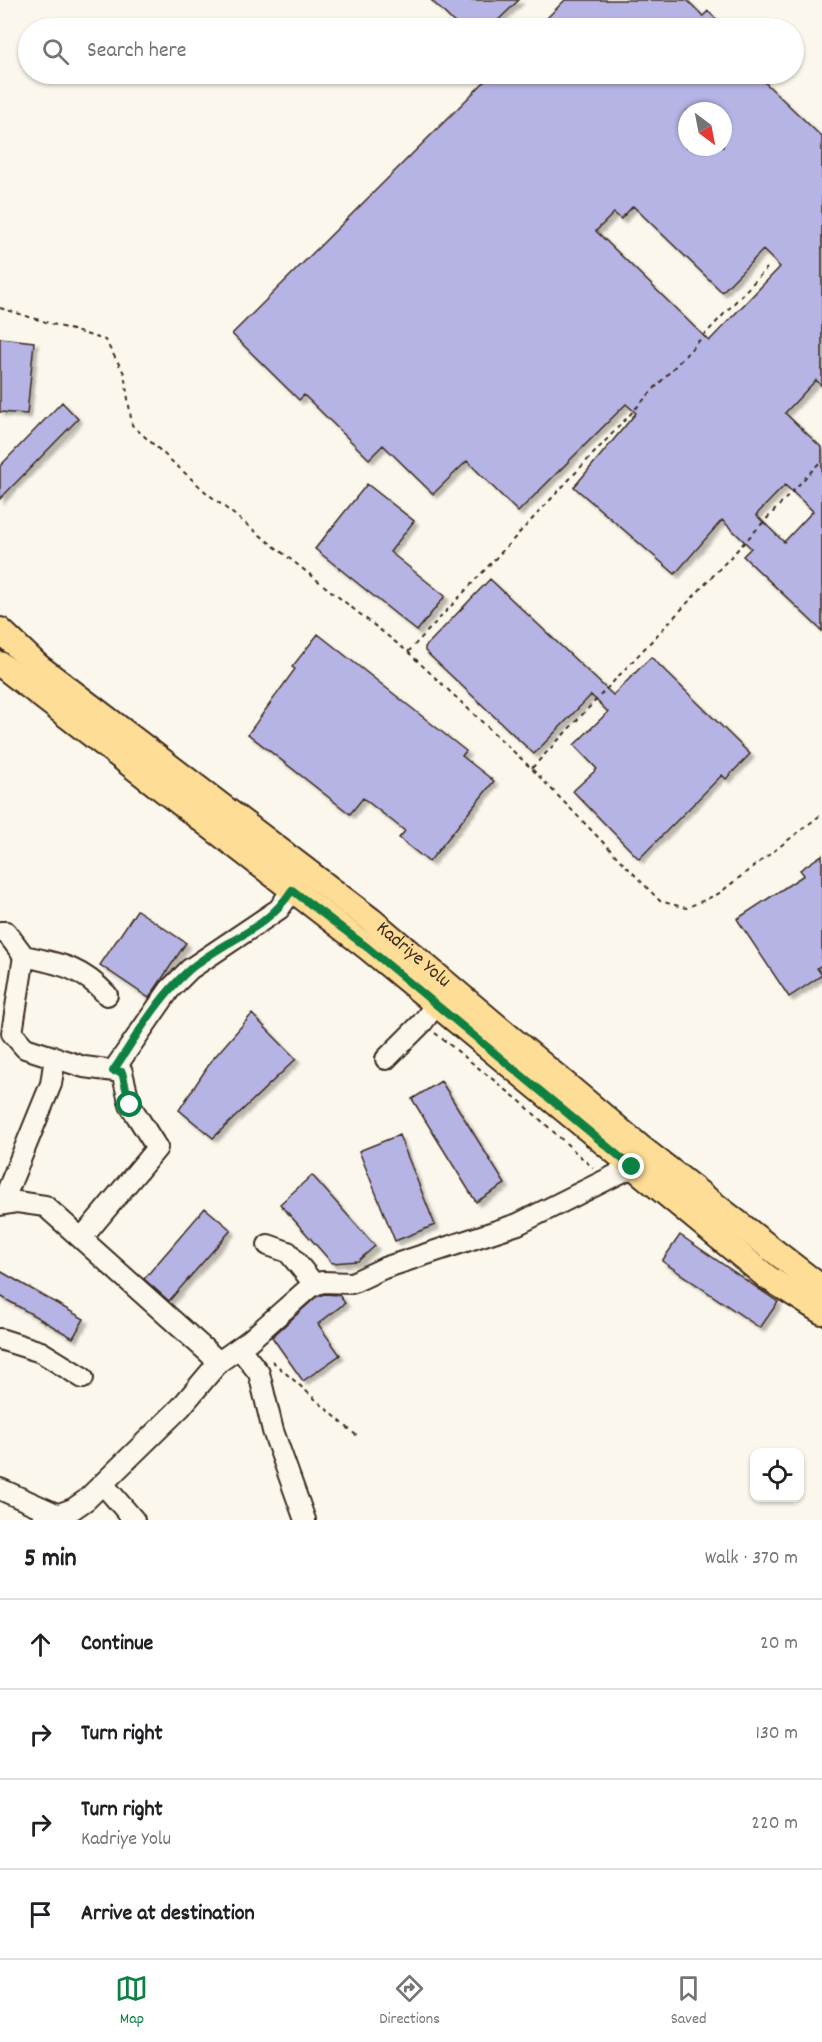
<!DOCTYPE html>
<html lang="en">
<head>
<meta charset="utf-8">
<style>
  :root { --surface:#fff; --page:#f2f2f2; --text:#202124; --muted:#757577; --line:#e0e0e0; --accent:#0b8043 }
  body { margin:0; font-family:Dekko,sans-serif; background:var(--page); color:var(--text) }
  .controls { position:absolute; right:18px; bottom:18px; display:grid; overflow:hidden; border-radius:12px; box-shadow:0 2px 4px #0004 }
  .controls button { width:54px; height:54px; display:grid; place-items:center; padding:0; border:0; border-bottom:2px solid var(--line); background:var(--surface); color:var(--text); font:30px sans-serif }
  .compass { position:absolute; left:678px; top:102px; width:54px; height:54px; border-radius:50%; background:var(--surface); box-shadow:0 2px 4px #0004; rotate:148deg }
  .stop { position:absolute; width:18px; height:18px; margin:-14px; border:4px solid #0b8043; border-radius:50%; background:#fff }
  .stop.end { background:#0b8043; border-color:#fff; box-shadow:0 2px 6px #0008 }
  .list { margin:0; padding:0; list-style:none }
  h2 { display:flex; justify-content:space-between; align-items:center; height:78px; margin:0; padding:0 24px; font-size:26px }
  h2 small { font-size:20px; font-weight:400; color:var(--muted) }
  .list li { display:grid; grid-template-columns:39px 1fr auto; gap:18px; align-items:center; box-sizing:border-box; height:90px; padding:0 24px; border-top:2px solid var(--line) }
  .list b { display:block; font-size:22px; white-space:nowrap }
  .list p { margin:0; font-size:20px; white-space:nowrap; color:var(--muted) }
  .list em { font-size:20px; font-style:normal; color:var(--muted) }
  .icon { flex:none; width:33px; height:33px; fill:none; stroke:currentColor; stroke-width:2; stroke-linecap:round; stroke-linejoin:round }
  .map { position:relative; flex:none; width:822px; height:1520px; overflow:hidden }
  .search { position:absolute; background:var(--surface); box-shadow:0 2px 4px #0004; left:18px; right:18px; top:18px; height:66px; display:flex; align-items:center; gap:15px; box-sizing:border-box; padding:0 21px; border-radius:33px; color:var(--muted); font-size:22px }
  .sheet { height:438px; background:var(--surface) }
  nav { display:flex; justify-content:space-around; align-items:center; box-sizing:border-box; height:84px; border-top:2px solid var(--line); background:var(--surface); font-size:16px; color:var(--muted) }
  nav a { display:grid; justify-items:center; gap:3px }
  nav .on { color:var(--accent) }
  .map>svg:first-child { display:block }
  .building { fill:#b6b4e5; stroke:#3b2a1e; stroke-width:1.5; fill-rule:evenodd; filter:url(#shadow) }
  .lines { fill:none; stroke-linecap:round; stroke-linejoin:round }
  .minor-casing { stroke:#3b2a1e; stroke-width:24 }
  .major-casing { stroke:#3b2a1e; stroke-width:28 }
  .path { stroke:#3b2a1e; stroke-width:2; stroke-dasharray:4.5 4.5; stroke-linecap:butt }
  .minor { stroke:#fbf7ec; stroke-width:20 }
  .major { stroke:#fedd96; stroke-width:24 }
  .route { stroke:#0b8043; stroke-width:8 }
  .labels { text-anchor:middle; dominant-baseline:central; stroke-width:4.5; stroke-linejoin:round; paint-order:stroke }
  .street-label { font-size:20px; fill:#3b2a1e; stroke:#fbf7ec }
</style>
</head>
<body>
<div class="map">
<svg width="822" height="1520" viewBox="0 0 822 1520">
  <defs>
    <filter id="shadow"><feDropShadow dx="4" dy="4" stdDeviation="1.5" flood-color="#0004"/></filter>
  </defs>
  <rect width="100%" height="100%" fill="#fbf7ec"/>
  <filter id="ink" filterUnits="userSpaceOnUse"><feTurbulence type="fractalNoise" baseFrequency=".0167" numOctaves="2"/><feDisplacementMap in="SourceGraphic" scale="12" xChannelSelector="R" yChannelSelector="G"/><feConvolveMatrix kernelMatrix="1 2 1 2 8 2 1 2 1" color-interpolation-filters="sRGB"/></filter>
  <g filter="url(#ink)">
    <path class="building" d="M431,0H519L490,28H460Z
      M565,0H687L703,16L708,11L725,28H537Z
      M492,74H756L822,137V386L816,380L785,413L822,448V631L743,556L751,548L722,520L675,574L574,487L636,413L626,404L518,512L467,461L433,494L383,445L369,459L304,395L299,400L232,334ZM687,111H723V147H687ZM633,206L722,292L763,250L780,267L709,341L596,231L614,213L621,219ZM785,485L813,511L784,542L756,515Z
      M0,338L34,342L27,414L0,412Z
      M62,402L78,419L0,499V466Z
      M367,484L414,521L390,552L445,596L417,631L315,549Z
      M490,579L613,695L651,657L750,754L726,779L722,775L639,859L573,791L597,769L574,745L608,712L591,695L534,754L425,651V647Z
      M318,634L466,751L462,756L494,781L429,862L399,838L405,831L363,798L350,814L248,734L295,669L292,667Z
      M822,855V965L817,968L822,975L789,997L737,919L804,875L800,870Z
      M137,910L186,943L149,998L100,965Z
      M252,1014L296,1059L213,1138L179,1110L212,1060Z
      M441,1081L505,1184L476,1202L412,1099Z
      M399,1135L435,1225L395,1241L359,1151Z
      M312,1175L375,1246L358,1261L332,1263L280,1204Z
      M205,1208L231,1230L169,1301L144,1279Z
      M680,1235L778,1302L760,1328L662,1261Z
      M0,1271L84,1319L73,1338L0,1296Z
      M324,1294L339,1295L345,1303L318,1324L340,1355L303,1381L272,1337L316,1297Z"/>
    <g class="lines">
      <defs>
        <path id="minor" d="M0,932H6L24,956C60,964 81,967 107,995
          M24,956L12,1033L25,1048L84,1067L122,1072L130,1105L157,1148L82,1238
          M386,1059L422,1023L436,1004
          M113,1071L170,989L190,969L279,909L292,890
          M2,1204L51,1084L55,1057
          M0,1205L17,1202L45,1206L219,1362
          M268,1245L288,1252L315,1285
          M0,1339L41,1352L83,1378
          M240,1349L259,1373L273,1431L305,1520
          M103,1484L134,1520
          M0,1489L56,1514
          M43,1520L73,1509L86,1500L181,1407L219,1362L250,1340L310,1287L322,1282L352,1283L384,1268L518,1224L632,1167L637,1155"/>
        <g id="major">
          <path id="s1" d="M0,630L38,666L371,920L640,1147L822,1288"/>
          <path d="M0,664L368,948L767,1277L822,1312"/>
        </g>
      </defs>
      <use href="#minor" class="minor-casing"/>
      <use href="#major" class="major-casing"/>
      <path class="path" d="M0,308L105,340L124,373L132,425L208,494L408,652L532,769L660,901L686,908L718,894L822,814
        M408,652L767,268
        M532,768L822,460
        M435,1033L521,1102L593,1168
        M272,1361L357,1436"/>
      <use href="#minor" class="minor"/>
      <use href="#major" class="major"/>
    </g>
  </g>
  <g class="lines" filter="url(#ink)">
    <path class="route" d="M130,1105L122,1072L113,1071C136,1037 157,999 188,971C223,940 264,933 292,890L368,948L632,1167"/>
  </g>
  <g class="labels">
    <g class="street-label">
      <text stroke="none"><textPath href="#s1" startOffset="526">Kadriye Yolu</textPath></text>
    </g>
  </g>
</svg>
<div class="controls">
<button><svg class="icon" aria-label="locate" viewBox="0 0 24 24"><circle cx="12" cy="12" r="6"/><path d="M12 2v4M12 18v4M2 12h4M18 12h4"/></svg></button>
</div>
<svg class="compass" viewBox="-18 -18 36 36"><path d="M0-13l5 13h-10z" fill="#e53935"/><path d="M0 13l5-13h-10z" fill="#757577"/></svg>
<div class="stop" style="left:130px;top:1105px"></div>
<div class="stop end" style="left:632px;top:1167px"></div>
<div class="search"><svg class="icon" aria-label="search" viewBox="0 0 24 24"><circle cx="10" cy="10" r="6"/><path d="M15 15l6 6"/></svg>Search here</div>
</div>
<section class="sheet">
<h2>5 min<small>Walk · 370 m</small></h2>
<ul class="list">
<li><svg class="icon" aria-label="ahead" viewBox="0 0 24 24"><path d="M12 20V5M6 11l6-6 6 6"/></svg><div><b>Continue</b></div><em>20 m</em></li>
<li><svg class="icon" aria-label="right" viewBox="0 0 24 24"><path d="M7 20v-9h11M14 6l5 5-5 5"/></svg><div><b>Turn right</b></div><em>130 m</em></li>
<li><svg class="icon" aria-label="right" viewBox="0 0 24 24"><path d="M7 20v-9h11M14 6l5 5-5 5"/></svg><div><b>Turn right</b><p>Kadriye Yolu</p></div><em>220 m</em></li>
<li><svg class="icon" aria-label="arrive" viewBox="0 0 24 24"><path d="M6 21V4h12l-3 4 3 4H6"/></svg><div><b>Arrive at destination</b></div></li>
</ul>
</section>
<nav>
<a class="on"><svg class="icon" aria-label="map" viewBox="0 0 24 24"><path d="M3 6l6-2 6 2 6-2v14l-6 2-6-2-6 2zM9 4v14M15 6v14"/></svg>Map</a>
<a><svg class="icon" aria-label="directions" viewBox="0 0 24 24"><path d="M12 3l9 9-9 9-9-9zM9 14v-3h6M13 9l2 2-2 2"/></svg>Directions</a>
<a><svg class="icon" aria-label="saved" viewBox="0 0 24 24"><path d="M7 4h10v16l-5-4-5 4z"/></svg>Saved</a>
</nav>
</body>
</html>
